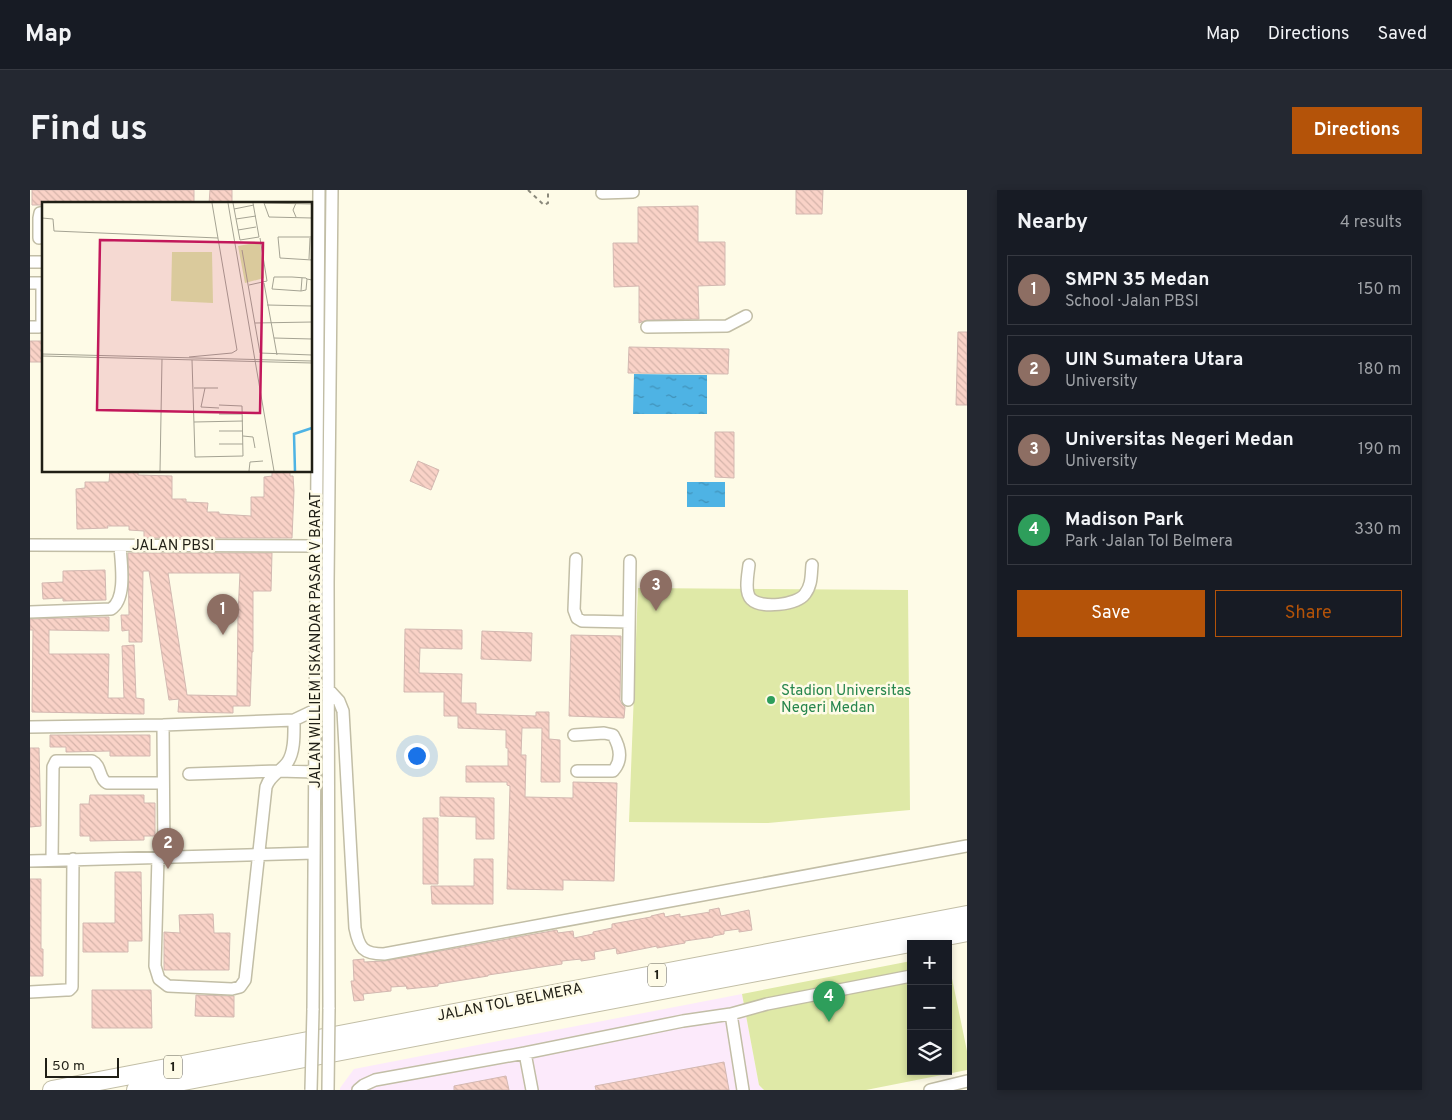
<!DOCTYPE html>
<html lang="en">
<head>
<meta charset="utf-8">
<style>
  :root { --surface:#171b24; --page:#242831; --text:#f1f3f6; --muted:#9ea1a6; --line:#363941; --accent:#b45309 }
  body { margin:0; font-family:Overpass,sans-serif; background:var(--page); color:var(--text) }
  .controls { position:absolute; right:15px; bottom:15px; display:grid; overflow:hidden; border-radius:0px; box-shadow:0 2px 8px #0003 }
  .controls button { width:45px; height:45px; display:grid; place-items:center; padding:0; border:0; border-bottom:1px solid var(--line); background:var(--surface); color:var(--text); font:25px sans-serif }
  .scale { position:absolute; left:15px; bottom:12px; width:74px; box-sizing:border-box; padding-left:5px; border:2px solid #201f16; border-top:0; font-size:14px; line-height:18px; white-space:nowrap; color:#201f16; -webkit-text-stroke:4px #fefbe7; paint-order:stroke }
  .you { position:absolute; left:386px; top:565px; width:18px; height:18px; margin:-12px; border:4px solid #fff; border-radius:50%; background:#1a73e8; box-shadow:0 0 0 8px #1a73e833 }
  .badge { display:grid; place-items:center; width:32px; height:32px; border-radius:50%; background:var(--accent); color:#fff; font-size:16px; font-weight:700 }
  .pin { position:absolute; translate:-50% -41px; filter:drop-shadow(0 1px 2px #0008) }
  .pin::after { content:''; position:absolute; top:26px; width:18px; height:15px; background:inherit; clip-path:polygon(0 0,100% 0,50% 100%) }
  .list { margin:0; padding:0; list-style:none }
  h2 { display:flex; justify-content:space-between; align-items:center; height:65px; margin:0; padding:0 20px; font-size:21px }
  h2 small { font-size:16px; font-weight:400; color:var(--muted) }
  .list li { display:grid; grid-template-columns:32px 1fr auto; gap:15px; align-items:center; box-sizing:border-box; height:70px; margin:0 10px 10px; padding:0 10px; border:1px solid var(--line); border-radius:0px }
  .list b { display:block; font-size:19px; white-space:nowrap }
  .list p { margin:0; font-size:16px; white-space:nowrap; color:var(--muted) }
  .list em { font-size:16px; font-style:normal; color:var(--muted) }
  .actions { display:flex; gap:10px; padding:15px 20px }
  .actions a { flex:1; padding:11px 0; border:1px solid var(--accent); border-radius:0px; text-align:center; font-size:18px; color:var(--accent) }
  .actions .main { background:var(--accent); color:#fff }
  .icon { flex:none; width:28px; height:28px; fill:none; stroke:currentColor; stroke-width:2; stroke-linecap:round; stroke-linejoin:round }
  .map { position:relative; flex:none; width:937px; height:900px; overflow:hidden; border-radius:0px }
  header { display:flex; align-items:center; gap:30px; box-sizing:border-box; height:70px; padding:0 25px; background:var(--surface); border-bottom:1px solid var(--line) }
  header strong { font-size:24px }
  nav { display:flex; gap:28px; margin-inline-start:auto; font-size:18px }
  .intro { display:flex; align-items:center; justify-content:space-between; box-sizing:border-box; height:120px; padding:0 30px }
  h1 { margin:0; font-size:35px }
  .button { padding:12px 22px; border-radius:0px; background:var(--accent); color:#fff; font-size:18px; font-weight:700 }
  main { display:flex; gap:30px; padding:0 30px }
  aside { flex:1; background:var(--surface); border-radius:0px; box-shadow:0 2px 8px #0003 }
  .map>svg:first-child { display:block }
  .commercial { fill:#fceafb }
  .park { fill:#dfe9a7 }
  .water { fill:url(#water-ripples) }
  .building { fill:url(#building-back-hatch); stroke:#d3b8b1; fill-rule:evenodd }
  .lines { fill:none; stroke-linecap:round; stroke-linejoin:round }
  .minor-casing { stroke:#c2bea6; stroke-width:14 }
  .highway-casing { stroke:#c2bea6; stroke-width:20 }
  .path { stroke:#8a887a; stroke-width:2; stroke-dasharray:4 4; stroke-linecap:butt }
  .minor { stroke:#fff; stroke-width:11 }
  .highway { stroke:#fff; stroke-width:18 }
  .minor-bridge-casing { stroke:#c2bea6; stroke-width:14; stroke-linecap:butt }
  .minor-bridge { stroke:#fff; stroke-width:11 }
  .leisure-dot { fill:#2e9e5b; stroke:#fefbe7; stroke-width:2 }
  .labels { text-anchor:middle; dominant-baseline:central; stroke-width:5; stroke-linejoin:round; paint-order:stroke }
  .shield { fill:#fefbe7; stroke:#636155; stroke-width:1 }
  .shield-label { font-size:14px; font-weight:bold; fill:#201f16 }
  .street-label { font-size:15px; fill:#201f16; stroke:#fefbe7 }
  .leisure-label { font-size:15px; fill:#27864d; stroke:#fefbe7; text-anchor:start }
  .inset-river { fill:none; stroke:#4eb3e4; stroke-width:2.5 }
  .inset-road { fill:none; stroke:#a5a393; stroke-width:1 }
  .view { fill:#c2185b; fill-opacity:0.15; stroke:#c2185b; stroke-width:2.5 }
  .inset-edge { fill:none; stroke:#201f16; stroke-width:2.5 }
</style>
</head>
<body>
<header>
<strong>Map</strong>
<nav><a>Map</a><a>Directions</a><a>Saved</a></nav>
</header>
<div class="intro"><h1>Find us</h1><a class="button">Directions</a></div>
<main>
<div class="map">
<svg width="937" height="900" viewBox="0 0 937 900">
  <defs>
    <pattern id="water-ripples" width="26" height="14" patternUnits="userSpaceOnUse" patternTransform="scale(1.25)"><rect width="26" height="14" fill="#4eb3e4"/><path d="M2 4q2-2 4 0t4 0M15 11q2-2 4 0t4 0" fill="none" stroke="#4091b8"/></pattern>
    <pattern id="building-back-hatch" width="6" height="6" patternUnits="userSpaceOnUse" patternTransform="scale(1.25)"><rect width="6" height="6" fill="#f9d2c7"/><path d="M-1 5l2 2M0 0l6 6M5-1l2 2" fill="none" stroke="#d5b4aa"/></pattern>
  </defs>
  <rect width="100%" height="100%" fill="#fefbe7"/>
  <path class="commercial" d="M712,804L729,895L734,900H310V898L324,879Z"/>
  <path class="park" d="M608,398L878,400L880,620L738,633L599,632Z
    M918,769L937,861V880L836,900H734L729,895L712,804L881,771V881H918Z"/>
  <path class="water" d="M604,184L677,185V224H603Z
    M657,292H695V317H657Z"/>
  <path class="building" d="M2,0H164V14H14L10,15H2Z
    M180,0H202V14H179Z
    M766,0H793L792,24H766Z
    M668,16V52H695V95L668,96L669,129L617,130L609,133V96L584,97L583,53H608V17Z
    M928,142H937V215H926Z
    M0,151H14V172H0Z
    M599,157L699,159L698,184L598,183Z
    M685,242H704V288L685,287Z
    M388,271L409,280L401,300L380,291Z
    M80,281H108V285L142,286V309H156V312L178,313L177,322H189V324L221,326V307H234V287L242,286V281H260V286H263L264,301L262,348H114V341L99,340V336H77L78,338L47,339L46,299L55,298V292H79Z
    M98,363H242L241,401H223V462H222L220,516H203V523L148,522L149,509L139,510L119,381H113L112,452H99V440L92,441L91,425H99ZM138,383H210L208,423L207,506L157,505Z
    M75,380L76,410L33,411V408L13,409L12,393L33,392V381Z
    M79,427V441L19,440V464H79L78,508H94L92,456L104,455L106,508L114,509V524L2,522L3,440H0V429Z
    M375,439L432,440V459L390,458L389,483L432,484L431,513H446V524L506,526V522H519V549L530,550V592H511L512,538H492L491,565H496L495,607L543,608V592L587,593L584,691L533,690V700L477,699L480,596L477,595V592H436V576H478V558H476V540L428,538V526H414V502H374Z
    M452,441L502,443L501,471L451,469Z
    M541,445L591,446L590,510L592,514L595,517L594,528L539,526Z
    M20,545H120V566H80V561L36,562V557H20Z
    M0,558H9L11,636L0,637Z
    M60,605H114V613H125V646H114V650L60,651V646H50V614H59Z
    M410,607L464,608V649H446V627L410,626Z
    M393,628H408V694H393Z
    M444,669H463V714H402L401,696H444Z
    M85,682H111L112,751H98V762H53V733H85Z
    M0,689H11V759H13V786H0Z
    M689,718L691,726L719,720L722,740L709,742V739L694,741V744L683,746V747L655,751V753L627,758V756L587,764L586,758L564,762L565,769L551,771V769L532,771V774L458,785V786L408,794V796L377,799L376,796L361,797V801L333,804L334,810L324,811L321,791H324L323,770L334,769V772L355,771L527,740L528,743L543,741L544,748L563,744V742L582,738V734L621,727V726L634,723L635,727L650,724V727L680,722L679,720Z
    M183,724L184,743H200L199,780H134V742L150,743L149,725Z
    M62,800H121L122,838H62Z
    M166,805L204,806V827L165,826Z
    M694,872L699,900H566L565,896Z
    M476,886L479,900H424V896Z"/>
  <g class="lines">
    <defs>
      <path id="minor" d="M572,3L603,2
        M9,48V28L10,23L14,22
        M0,72H14
        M0,93H14
        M0,137H9L12,134V93
        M617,137L697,136L716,126
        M0,355L286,356
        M546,369L544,420L547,428L552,431L599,432
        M719,375C718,384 714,402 721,409C731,419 767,415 775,404C782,395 781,385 782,375
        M0,422L81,419C97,409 91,373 90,356
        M298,499L309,511L313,521L325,738C329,758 333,764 354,764L937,656
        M598,510L600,371
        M133,535L134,667
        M0,537L133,535L264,530L285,520
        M544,545L574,543L583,545C590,557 593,570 583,581H547
        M159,584L248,581L285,582
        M128,667L125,776L129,789L138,796L202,799L210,797L215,790L236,597C240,585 250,582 257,573C265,562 264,543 264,530
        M22,670L23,577L26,571H62C72,576 68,588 77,593H133
        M0,671L284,663
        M0,802L36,800H39L42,797L43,669
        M299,819L298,393L302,0
        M283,820L289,0
        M701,824L713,900
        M495,863L502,900
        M328,900L334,895L345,890L495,863L653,831L701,824L737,814L881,786
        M900,900L937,891"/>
      <path id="highway" d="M22,900L937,725
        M106,900L937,742"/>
    </defs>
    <use href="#minor" class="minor-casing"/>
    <use href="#highway" class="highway-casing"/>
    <path class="path" d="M498,0L514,15L518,13V0"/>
    <use href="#minor" class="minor"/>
    <use href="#highway" class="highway"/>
    <defs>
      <path id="minor-bridge" d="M281,900L283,820
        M298,900L299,819"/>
    </defs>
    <use href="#minor-bridge" class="minor-bridge-casing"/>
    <use href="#minor-bridge" class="minor-bridge"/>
  </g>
  <circle class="leisure-dot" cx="741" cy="510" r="5"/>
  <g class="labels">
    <g class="shield">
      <rect x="618" y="773.5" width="18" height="23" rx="4"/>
      <rect x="134" y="865.5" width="18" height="23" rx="4"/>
    </g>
    <g class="shield-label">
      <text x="627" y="785">1</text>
      <text x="143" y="877">1</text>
    </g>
    <g class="street-label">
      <text x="143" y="356">JALAN PBSI</text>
      <text transform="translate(286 450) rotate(-90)">JALAN WILLIEM ISKANDAR PASAR V BARAT</text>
      <text transform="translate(480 813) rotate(-11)">JALAN TOL BELMERA</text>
    </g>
    <g class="leisure-label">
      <text x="751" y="501">Stadion Universitas<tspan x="751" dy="17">Negeri Medan</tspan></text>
    </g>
  </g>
  <g transform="translate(12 12)">
    <rect width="270" height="270" fill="#fefbe7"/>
    <path d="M218,40L222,76L203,81L196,44ZM130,50H170L171,101L129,99Z" fill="#dfe9a7"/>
    <path class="inset-river" d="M253,269L252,232L270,226"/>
    <path class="inset-road" d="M186,1L232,269M191,1L198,38L217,35M211,1L217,35M222,1L227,15L270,16M222,1L270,2M192,7L212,3M254,15L251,8L254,1M0,16L11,17L12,29L176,36M194,17L214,14M196,28L214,25M270,35H236L238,56L270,58M200,48L218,151L270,153M267,57L268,36M260,76L259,89L230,87L232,75H250L264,76L265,77M222,81L235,153M207,83L225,79L218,36M259,89L264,88L265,77L270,78M225,103L270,104M213,121L270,120M232,136L270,137M0,152L270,159M0,154L270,161M147,155L190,151L195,148L170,1M150,158L153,255L201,254L200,204L177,203M152,186H176M163,186L159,205L177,206M177,212H200M152,220L201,219M177,229H201M201,234L211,235L213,246M177,242H201M118,269L120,157M207,269L208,260L221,259"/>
    <path class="view" d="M58,38L221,41L218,211L55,208Z"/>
    <rect width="270" height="270" class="inset-edge"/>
  </g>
</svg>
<div class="controls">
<button>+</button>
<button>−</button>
<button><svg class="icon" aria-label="layers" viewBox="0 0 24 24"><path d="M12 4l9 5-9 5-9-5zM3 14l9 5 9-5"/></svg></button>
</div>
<div class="scale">50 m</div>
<div class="you"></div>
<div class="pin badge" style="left:193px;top:445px;background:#8d6e63">1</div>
<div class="pin badge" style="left:138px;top:679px;background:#8d6e63">2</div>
<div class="pin badge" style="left:626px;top:421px;background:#8d6e63">3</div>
<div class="pin badge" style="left:799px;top:832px;background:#2e9e5b">4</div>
</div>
<aside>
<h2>Nearby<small>4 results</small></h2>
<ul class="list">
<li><span class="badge" style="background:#8d6e63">1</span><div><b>SMPN 35 Medan</b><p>School · Jalan PBSI</p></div><em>150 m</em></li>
<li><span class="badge" style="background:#8d6e63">2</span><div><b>UIN Sumatera Utara</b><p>University</p></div><em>180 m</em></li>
<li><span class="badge" style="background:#8d6e63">3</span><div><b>Universitas Negeri Medan</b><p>University</p></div><em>190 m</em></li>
<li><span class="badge" style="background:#2e9e5b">4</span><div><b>Madison Park</b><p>Park · Jalan Tol Belmera</p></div><em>330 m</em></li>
</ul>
<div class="actions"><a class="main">Save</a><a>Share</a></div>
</aside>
</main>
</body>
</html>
